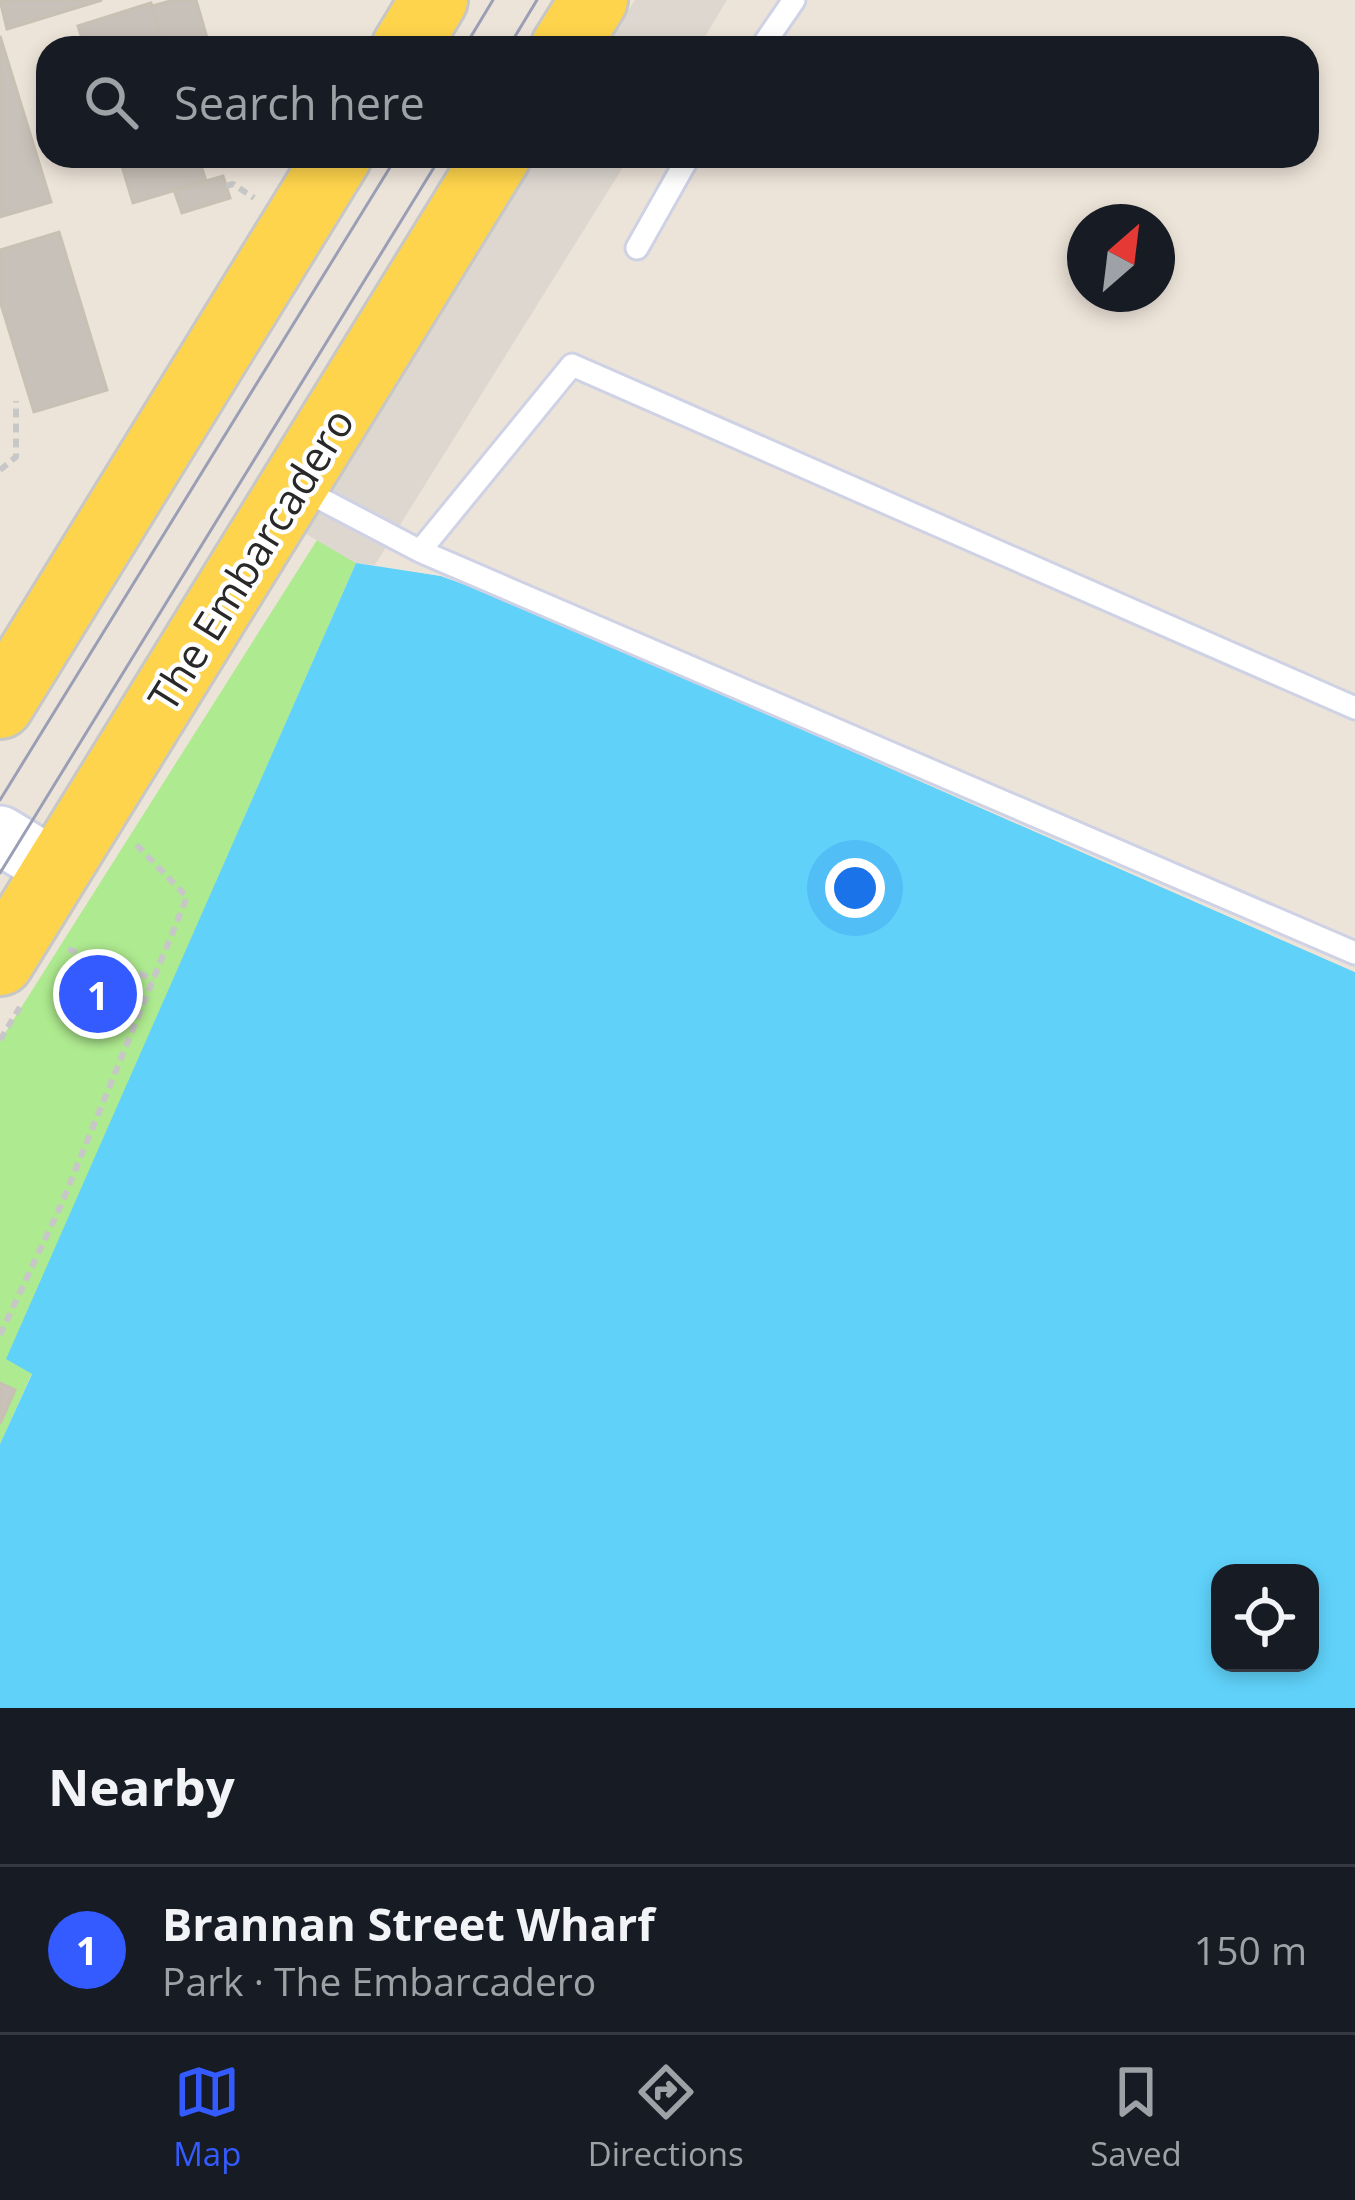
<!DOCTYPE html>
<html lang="en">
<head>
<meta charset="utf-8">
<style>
  :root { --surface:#171b24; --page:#242831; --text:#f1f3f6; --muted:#9ea1a6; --line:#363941; --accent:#345bff }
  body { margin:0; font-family:"Open Sans",sans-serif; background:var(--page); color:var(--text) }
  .controls { position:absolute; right:36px; bottom:36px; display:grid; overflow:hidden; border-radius:24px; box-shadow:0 6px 18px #0003 }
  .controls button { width:108px; height:108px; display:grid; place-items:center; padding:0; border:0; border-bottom:3px solid var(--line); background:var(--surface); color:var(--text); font:60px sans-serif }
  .compass { position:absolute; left:1067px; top:204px; width:108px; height:108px; border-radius:50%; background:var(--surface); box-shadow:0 6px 18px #0003; rotate:28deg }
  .you { position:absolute; left:855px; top:888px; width:42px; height:42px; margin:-30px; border:9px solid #fff; border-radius:50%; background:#1a73e8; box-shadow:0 0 0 18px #1a73e833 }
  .badge { display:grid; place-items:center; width:78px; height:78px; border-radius:50%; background:var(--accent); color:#fff; font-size:39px; font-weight:700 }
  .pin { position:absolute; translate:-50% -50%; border:6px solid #fff; box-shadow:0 3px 12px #0006 }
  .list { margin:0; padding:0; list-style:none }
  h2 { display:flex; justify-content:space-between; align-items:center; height:156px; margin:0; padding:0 48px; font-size:51px }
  h2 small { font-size:39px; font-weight:400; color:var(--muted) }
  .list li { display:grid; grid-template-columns:78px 1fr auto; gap:36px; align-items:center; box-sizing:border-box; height:168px; padding:0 48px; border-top:3px solid var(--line) }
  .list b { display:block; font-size:45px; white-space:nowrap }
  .list p { margin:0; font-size:39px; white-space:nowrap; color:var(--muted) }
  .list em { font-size:39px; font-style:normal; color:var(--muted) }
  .icon { flex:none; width:66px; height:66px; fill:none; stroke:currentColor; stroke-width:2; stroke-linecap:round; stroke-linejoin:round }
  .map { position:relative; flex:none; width:1355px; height:1708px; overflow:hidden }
  .search { position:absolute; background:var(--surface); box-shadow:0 6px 18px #0003; left:36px; right:36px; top:36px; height:132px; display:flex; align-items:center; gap:30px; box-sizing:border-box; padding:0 42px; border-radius:36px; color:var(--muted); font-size:45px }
  .sheet { height:324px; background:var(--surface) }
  nav { display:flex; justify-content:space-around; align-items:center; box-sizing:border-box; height:168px; border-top:3px solid var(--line); background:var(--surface); font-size:33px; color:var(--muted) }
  nav a { display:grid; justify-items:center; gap:6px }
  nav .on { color:var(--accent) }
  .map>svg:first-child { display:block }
  .green { fill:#aeea8f }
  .plaza { fill:#ddd7d0 }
  .water { fill:#60d2fa; fill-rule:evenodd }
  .pier { fill:#ede4d9 }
  .building { fill:#c8c1b9; stroke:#c8c0b2; stroke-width:3 }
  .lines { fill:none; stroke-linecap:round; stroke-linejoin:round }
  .lane-casing { stroke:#ced2e4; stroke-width:27 }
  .secondary-casing { stroke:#ced2e4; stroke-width:63 }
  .primary-casing { stroke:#c7c7c7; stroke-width:72 }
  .path { stroke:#c7c7c7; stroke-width:6; stroke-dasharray:9 6; stroke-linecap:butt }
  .lane { stroke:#fff; stroke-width:21 }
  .secondary { stroke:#fff; stroke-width:57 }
  .primary { stroke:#fed44c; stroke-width:66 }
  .tram { stroke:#9b9fb5; stroke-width:3 }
  .labels { text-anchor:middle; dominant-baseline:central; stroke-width:9; stroke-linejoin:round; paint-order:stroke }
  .street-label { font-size:42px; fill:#292929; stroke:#fff }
</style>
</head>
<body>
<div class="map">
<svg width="1355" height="1708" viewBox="0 0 1355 1708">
  <rect width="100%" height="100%" fill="#ede4d9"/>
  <path class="green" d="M317,540L356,563L7,1359L32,1373L0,1444V1041Z"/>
  <path class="plaza" d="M635,0H727L698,48H605Z
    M538,156H630L375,565L356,563L294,527L388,378L411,363L480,251L483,220Z"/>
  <path class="water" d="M356,563L441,576L507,600L1355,972V1708H0V1444L32,1374L6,1359ZM1220,1573H1310V1663H1220Z"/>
  <path class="pier" d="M379,559L443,570L509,594L1355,965V972L507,600L441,576L375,565Z"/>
  <path class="building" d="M0,0H102L7,29Z
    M174,0H196L210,48H165L152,6Z
    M151,3L165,48H85L78,26Z
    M0,36L51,202L0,217Z
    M119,156H198L206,181L133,203Z
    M223,176L230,198L182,213L174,190Z
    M59,232L107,390L34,412L0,301V250Z
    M0,1383L15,1390L0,1424Z"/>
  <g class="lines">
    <defs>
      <path id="lane" d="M761,48L794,0
        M637,248L689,156
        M302,489L420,551L1355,953
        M420,551L572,365L1355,708"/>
      <path id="secondary" d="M0,835L59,871"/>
      <path id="primary" d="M405,48L434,0
        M564,48L594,0
        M0,705L338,156
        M0,962L497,156"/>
    </defs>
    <use href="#lane" class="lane-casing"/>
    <use href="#secondary" class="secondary-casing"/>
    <use href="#primary" class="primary-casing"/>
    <path class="path" d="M226,186L233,184L254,198
      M0,470L16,457V401
      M68,949L154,979
      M0,1040L20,1007
      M0,1335L61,1205L187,897L133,841"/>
    <use href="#lane" class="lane"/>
    <use href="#secondary" class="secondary"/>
    <use href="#primary" class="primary"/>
    <path class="tram" d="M464,48L493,0
      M508,48L537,0
      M0,800L397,156
      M0,873L441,156"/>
  </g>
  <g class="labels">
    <g class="street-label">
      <text transform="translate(250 559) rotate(-58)">The Embarcadero</text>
    </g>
  </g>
</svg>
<div class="controls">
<button><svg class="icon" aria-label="locate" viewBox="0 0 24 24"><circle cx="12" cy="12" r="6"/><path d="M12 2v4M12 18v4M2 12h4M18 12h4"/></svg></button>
</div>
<svg class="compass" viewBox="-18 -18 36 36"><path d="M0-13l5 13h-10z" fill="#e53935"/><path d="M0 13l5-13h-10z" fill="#9ea1a6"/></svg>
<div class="you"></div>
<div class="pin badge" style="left:98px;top:994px">1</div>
<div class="search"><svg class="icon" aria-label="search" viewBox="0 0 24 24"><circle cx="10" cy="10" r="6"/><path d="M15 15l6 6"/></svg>Search here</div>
</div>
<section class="sheet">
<h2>Nearby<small></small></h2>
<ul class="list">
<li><span class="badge">1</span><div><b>Brannan Street Wharf</b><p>Park · The Embarcadero</p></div><em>150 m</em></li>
</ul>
</section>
<nav>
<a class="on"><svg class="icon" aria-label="map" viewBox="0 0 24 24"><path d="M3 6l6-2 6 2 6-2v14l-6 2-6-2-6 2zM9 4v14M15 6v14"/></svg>Map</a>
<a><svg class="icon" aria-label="directions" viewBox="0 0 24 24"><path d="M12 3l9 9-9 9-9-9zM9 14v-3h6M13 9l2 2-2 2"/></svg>Directions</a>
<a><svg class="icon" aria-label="saved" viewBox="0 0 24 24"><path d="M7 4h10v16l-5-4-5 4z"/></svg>Saved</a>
</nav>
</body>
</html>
